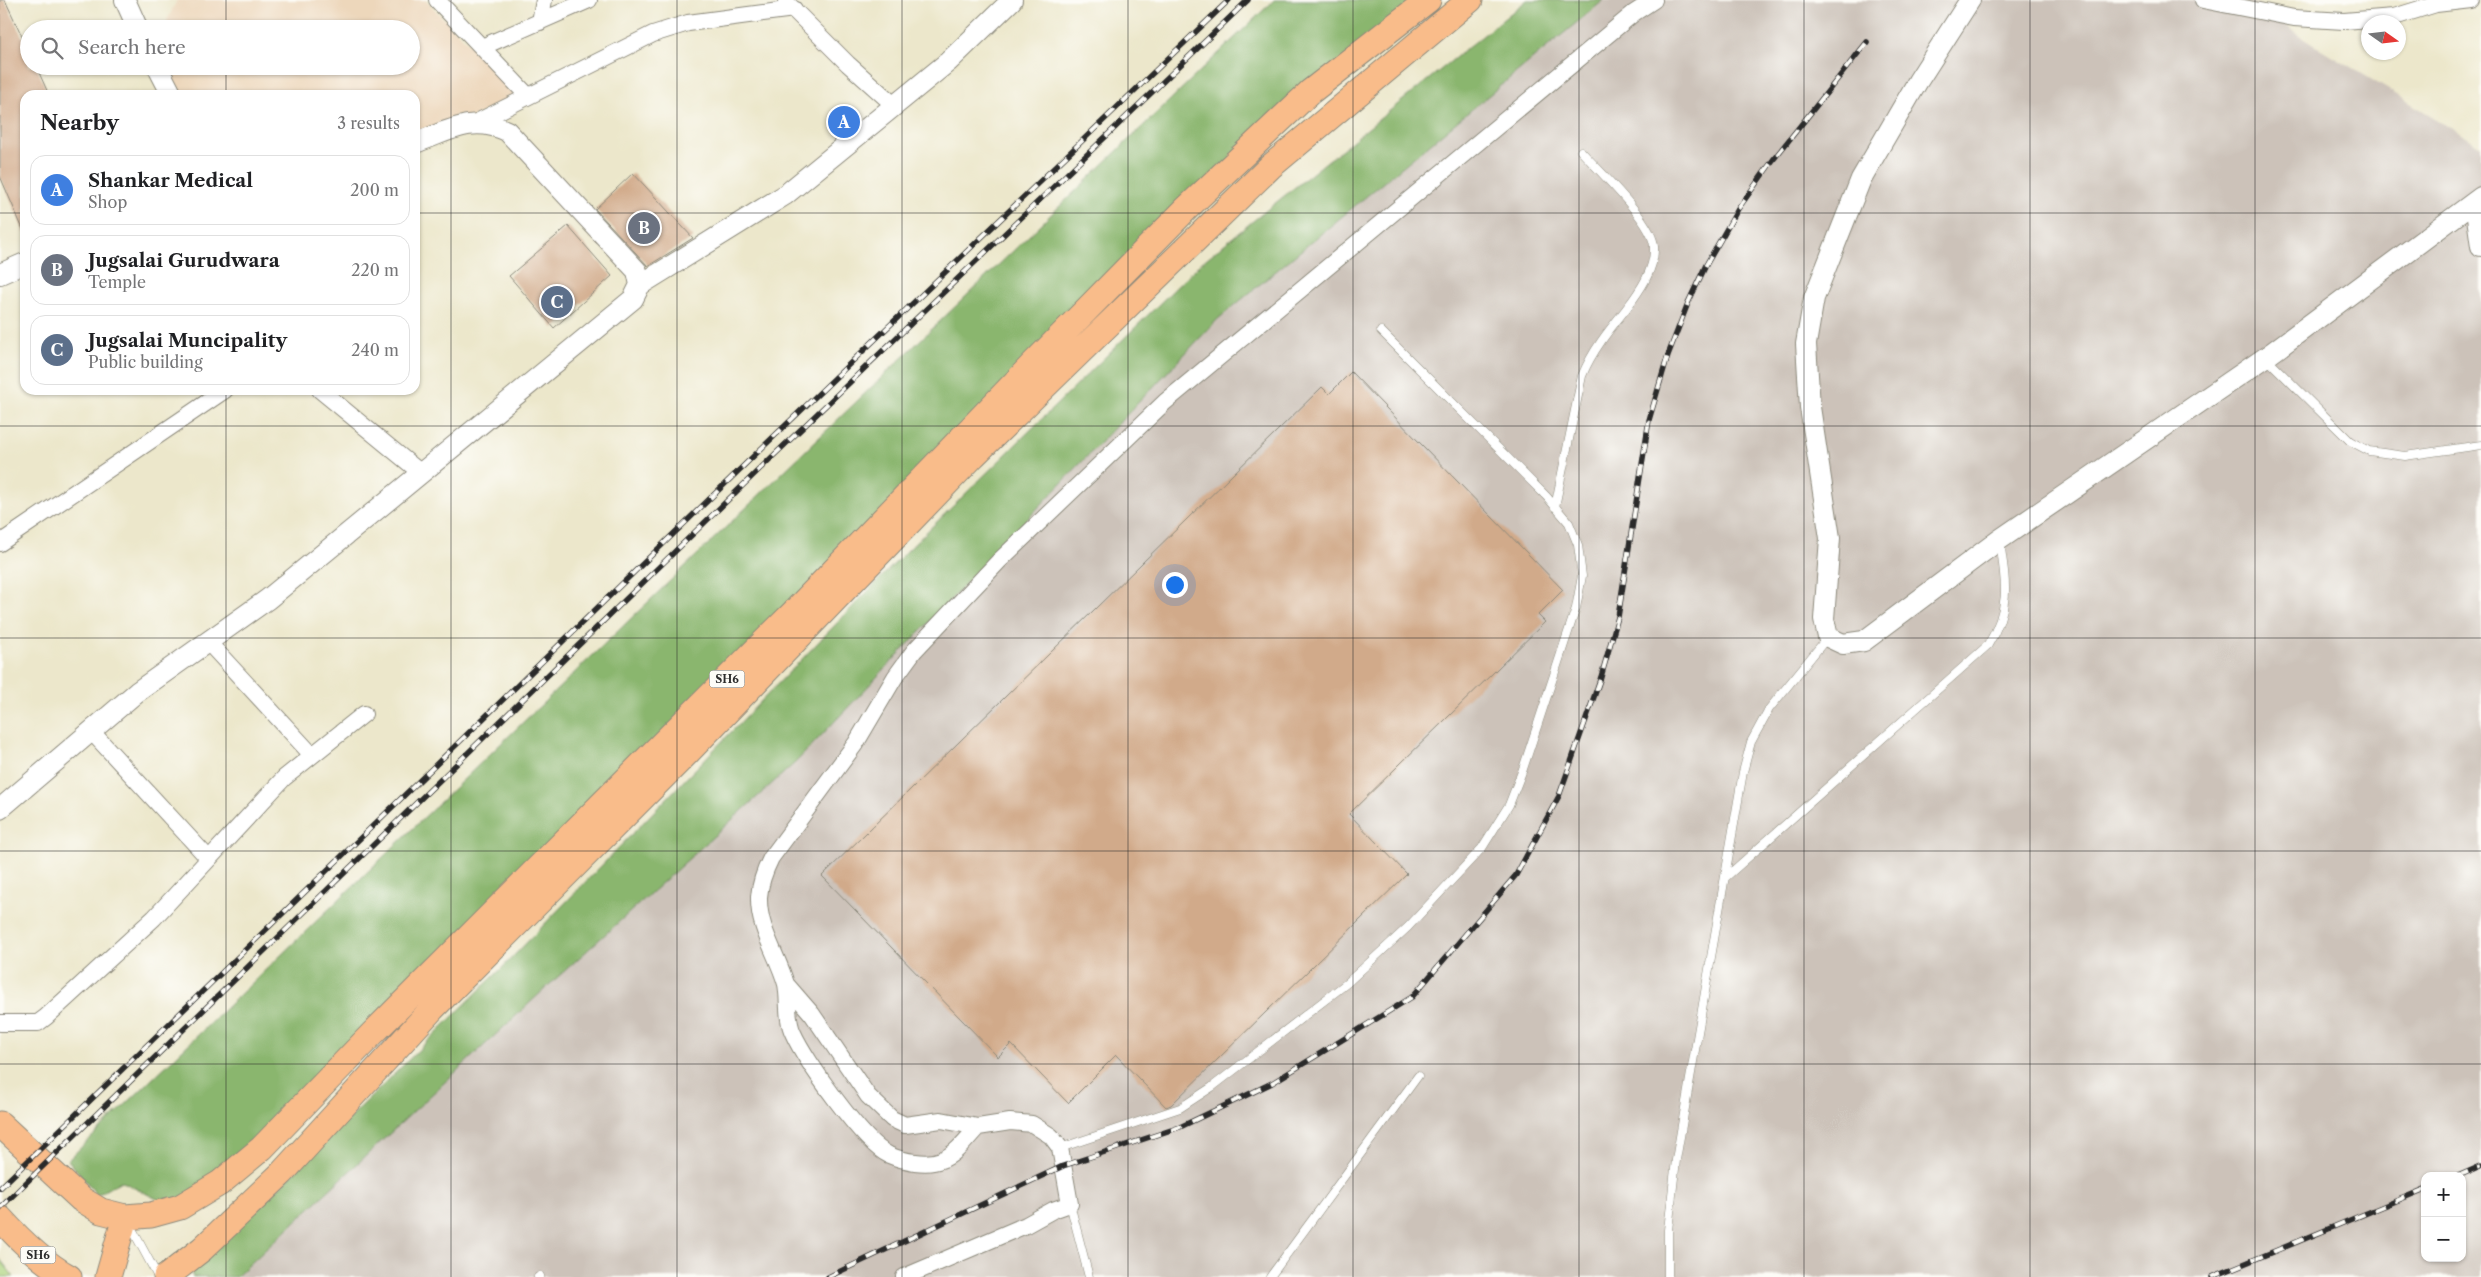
<!DOCTYPE html>
<html lang="en">
<head>
<meta charset="utf-8">
<style>
  :root { --surface:#fff; --page:#f2f2f2; --text:#202124; --muted:#757577; --line:#e0e0e0; --accent:#ea580c }
  body { margin:0; font-family:"Libre Caslon Text",serif; background:var(--page); color:var(--text) }
  .controls { position:absolute; right:15px; bottom:15px; display:grid; overflow:hidden; border-radius:10px; box-shadow:0 1px 4px #0004 }
  .controls button { width:45px; height:45px; display:grid; place-items:center; padding:0; border:0; border-bottom:1px solid var(--line); background:var(--surface); color:var(--text); font:25px sans-serif }
  .compass { position:absolute; left:2361px; top:15px; width:45px; height:45px; border-radius:50%; background:var(--surface); box-shadow:0 1px 4px #0004; rotate:104deg }
  .you { position:absolute; left:1174px; top:584px; width:18px; height:18px; margin:-12px; border:4px solid #fff; border-radius:50%; background:#1a73e8; box-shadow:0 0 0 8px #1a73e833 }
  .badge { display:grid; place-items:center; width:32px; height:32px; border-radius:50%; background:var(--accent); color:#fff; font-size:16px; font-weight:700 }
  .pin { position:absolute; translate:-50% -50%; border:2px solid #fff; box-shadow:0 1px 5px #0006 }
  .list { margin:0; padding:0; list-style:none }
  h2 { display:flex; justify-content:space-between; align-items:center; height:65px; margin:0; padding:0 20px; font-size:21px }
  h2 small { font-size:16px; font-weight:400; color:var(--muted) }
  .list li { display:grid; grid-template-columns:32px 1fr auto; gap:15px; align-items:center; box-sizing:border-box; height:70px; margin:0 10px 10px; padding:0 10px; border:1px solid var(--line); border-radius:15px }
  .list b { display:block; font-size:19px; white-space:nowrap }
  .list p { margin:0; font-size:16px; white-space:nowrap; color:var(--muted) }
  .list em { font-size:16px; font-style:normal; color:var(--muted) }
  .icon { flex:none; width:28px; height:28px; fill:none; stroke:currentColor; stroke-width:2; stroke-linecap:round; stroke-linejoin:round }
  .map { position:relative; flex:none; width:2481px; height:1277px; overflow:hidden }
  .search { position:absolute; background:var(--surface); box-shadow:0 1px 4px #0004; left:20px; top:20px; width:400px; height:55px; display:flex; align-items:center; gap:12px; box-sizing:border-box; padding:0 18px; border-radius:28px; color:var(--muted); font-size:19px }
  .panel { position:absolute; background:var(--surface); box-shadow:0 1px 4px #0004; left:20px; top:90px; width:400px; height:305px; border-radius:15px }
  .map>svg:first-child { display:block }
  .built { fill:#edd7bb }
  .industrial { fill:#ccc2b9; fill-rule:evenodd }
  .green { fill:#add47f; stroke:#6c8055 }
  .forest { fill:#8ab66e; stroke:#5a704c }
  .building { fill:#d1aa8a }
  .lines { fill:none; stroke-linecap:round; stroke-linejoin:round }
  .service-casing { stroke:#8c897b; stroke-width:9 }
  .minor-casing { stroke:#8c897b; stroke-width:18 }
  .tertiary-casing { stroke:#8c897b; stroke-width:22 }
  .primary-casing { stroke:#8c897b; stroke-width:27 }
  .service { stroke:#fff; stroke-width:8 }
  .minor { stroke:#fff; stroke-width:16 }
  .tertiary { stroke:#fff; stroke-width:20 }
  .primary { stroke:#f9bc8a; stroke-width:25 }
  .rail-casing { stroke:#2b2b2b; stroke-width:5.5 }
  .rail { stroke:#fdfcf7; stroke-width:4; stroke-dasharray:11; stroke-linecap:butt }
  .grid { fill:none; stroke:#2b2b2b; stroke-width:1; stroke-opacity:0.55 }
  .labels { text-anchor:middle; dominant-baseline:central; stroke-width:5; stroke-linejoin:round; paint-order:stroke }
  .shield { fill:#fdfcf7; stroke:#6a6a68; stroke-width:1 }
  .shield-label { font-size:11px; font-weight:bold; fill:#2b2b2b }
</style>
</head>
<body>
<div class="map">
<svg width="2481" height="1277" viewBox="0 0 2481 1277">
  <rect width="100%" height="100%" fill="#fdfcf7"/>
  <filter id="ink" filterUnits="userSpaceOnUse"><feTurbulence type="fractalNoise" baseFrequency=".02" numOctaves="2"/><feDisplacementMap in="SourceGraphic" scale="10" xChannelSelector="R" yChannelSelector="G"/><feConvolveMatrix kernelMatrix="1 2 1 2 8 2 1 2 1" color-interpolation-filters="sRGB"/></filter>
  <filter id="wash" filterUnits="userSpaceOnUse"><feTurbulence type="fractalNoise" baseFrequency=".0096" numOctaves="4" result="noise"/><feDisplacementMap in="SourceGraphic" scale="20" xChannelSelector="R" yChannelSelector="G"/><feGaussianBlur stdDeviation="1.12" result="paint"/><feColorMatrix in="noise" values="0 0 0 0 0 0 0 0 0 0 0 0 0 0 0 0 0 1.4 0 .05"/><feComposite in="paint" operator="in"/></filter>
  <g filter="url(#wash)">
    <rect width="100%" height="100%" fill="#ece7cb"/>
    <path class="built" d="M177,0H425L519,94L470,118L415,136V95H181L167,66H411V29H163Z"/>
    <path class="industrial" d="M1604,0H2251L2303,38L2481,146V1277H236L549,985L796,762L1218,319ZM2425,1176H2462V1258H2425Z"/>
    <path class="green" d="M0,1259L14,1277H0Z"/>
    <path class="forest" d="M1274,0H1418L1301,94L241,1156L171,1206L121,1181L97,1195L68,1160Z
      M1527,0H1604L1218,319L796,762L549,985L236,1277H193L191,1274L501,969L902,556L1201,263Z"/>
    <g id="blocks">
      <path class="building" d="M0,0H5L29,51V66H36L49,95H25V234L0,176Z
        M633,173L693,238L648,266L595,209Z
        M568,226L612,276L554,328L509,276Z
        M1351,372L1563,590L1538,615L1545,622L1349,814L1407,874L1171,1105L1166,1107L1116,1055L1068,1103L1011,1044L998,1057L822,876L1322,387L1329,394Z"/>
    </g>
  </g>
  <g filter="url(#ink)">
    <use href="#blocks" fill-opacity="0" stroke="#8c897b" stroke-width="1"/>
    <g class="lines">
      <defs>
        <path id="service" d="M2267,359L2350,441L2369,451L2405,456L2481,445
          M1555,507L1582,376C1592,351 1609,330 1626,309C1639,292 1655,270 1654,247C1654,223 1599,171 1581,151
          M1726,877L1988,645C2011,607 2006,583 2000,542
          M1060,1148L1180,1108L1212,1087L1347,983L1408,927L1482,848L1509,805L1523,769L1576,608L1582,576L1578,545L1569,523L1547,497L1381,331
          M1070,1204L1089,1277
          M130,1225L158,1277
          M538,1277L540,1276
          M1270,1277L1418,1076
          M1668,1277V1230L1676,1160L1743,772L1751,742L1769,709L1827,638"/>
        <path id="minor" d="M437,0L528,96
          M2203,0L2294,18L2344,21L2394,17L2436,4L2471,0
          M786,2L848,64L895,106
          M540,22L544,0
          M482,47L589,0
          M475,123L653,34L688,23L794,9
          M320,390L421,473
          M0,543L225,390
          M208,642L312,755
          M92,732L209,859
          M786,984L812,1014L868,1096L892,1119L905,1125L941,1120L978,1127L1010,1122L1032,1124L1051,1136L1060,1148L1070,1204L1053,1210L1026,1225L904,1277
          M0,1023H38L46,1017L154,918L284,778L364,714
          M978,1127C967,1138 956,1155 941,1160C927,1166 903,1161 889,1155C863,1143 805,1060 793,1033C786,1019 789,999 786,984C778,955 758,929 759,897C760,883 765,870 771,858L856,743L895,677L914,651L999,561L1165,402L1634,13L1654,0"/>
        <path id="tertiary" d="M125,0L138,29
          M1970,0L1918,81L1861,179L1814,298L1806,344L1810,407L1830,538L1824,619L1828,637L1843,644L1864,641L1999,540L2266,357L2481,197
          M157,66L172,95
          M2475,203L2481,246
          M0,274L25,263
          M640,285L785,195L948,62L1012,0
          M0,809L137,692L268,599L633,299L640,285L637,271L507,131C472,115 449,131 415,143"/>
        <path id="primary" d="M0,1124L81,1199L101,1211L125,1217L151,1215L180,1207L220,1183L262,1148L372,1034L794,612L1031,366L1187,208L1310,92L1428,0
          M0,1218C20,1240 43,1263 69,1277
          M108,1277L125,1217
          M166,1277L202,1249L282,1173L432,1009L687,753L973,456L1270,167L1470,0"/>
      </defs>
      <use href="#service" class="service-casing"/>
      <use href="#minor" class="minor-casing"/>
      <use href="#tertiary" class="tertiary-casing"/>
      <use href="#primary" class="primary-casing"/>
      <use href="#service" class="service"/>
      <use href="#minor" class="minor"/>
      <use href="#tertiary" class="tertiary"/>
      <use href="#primary" class="primary"/>
      <defs>
        <path id="rail" d="M2458,1176L2481,1166
          M0,1188L765,445L1229,0
          M0,1208L771,458L1248,0
          M828,1277L1063,1166L1180,1127L1272,1083L1412,997L1516,875L1559,796L1601,677L1618,617L1649,420L1668,355L1688,303L1706,265L1738,209L1773,160L1867,42
          M2212,1277L2425,1189"/>
      </defs>
      <use href="#rail" class="rail-casing"/>
      <use href="#rail" class="rail"/>
    </g>
  </g>
  <path class="grid" d="M226,0V29M451,0V1277M677,0V1277M902,0V1277M1128,0V1277M1353,0V1277M1579,0V1277M1804,0V1277M2030,0V1277M2255,0V1277M226,66V95M0,213H25M415,213H2481M226,390V1277M0,426H2481M0,638H2481M0,851H2481M0,1064H2481"/>
  <g class="labels">
    <g class="shield">
      <rect x="709.5" y="670.5" width="35" height="17" rx="4"/>
      <rect x="20.5" y="1246.5" width="35" height="17" rx="4"/>
    </g>
    <g class="shield-label">
      <text x="727" y="679">SH6</text>
      <text x="38" y="1255">SH6</text>
    </g>
  </g>
</svg>
<div class="controls">
<button>+</button>
<button>−</button>
</div>
<svg class="compass" viewBox="-18 -18 36 36"><path d="M0-13l5 13h-10z" fill="#e53935"/><path d="M0 13l5-13h-10z" fill="#757577"/></svg>
<div class="you"></div>
<div class="pin badge" style="left:844px;top:122px;background:#3f7fe0">A</div>
<div class="pin badge" style="left:644px;top:228px;background:#6b7280">B</div>
<div class="pin badge" style="left:557px;top:302px;background:#5c6f8a">C</div>
<div class="search"><svg class="icon" aria-label="search" viewBox="0 0 24 24"><circle cx="10" cy="10" r="6"/><path d="M15 15l6 6"/></svg>Search here</div>
<section class="panel">
<h2>Nearby<small>3 results</small></h2>
<ul class="list">
<li><span class="badge" style="background:#3f7fe0">A</span><div><b>Shankar Medical</b><p>Shop</p></div><em>200 m</em></li>
<li><span class="badge" style="background:#6b7280">B</span><div><b>Jugsalai Gurudwara</b><p>Temple</p></div><em>220 m</em></li>
<li><span class="badge" style="background:#5c6f8a">C</span><div><b>Jugsalai Muncipality</b><p>Public building</p></div><em>240 m</em></li>
</ul>
</section>
</div>
</body>
</html>
